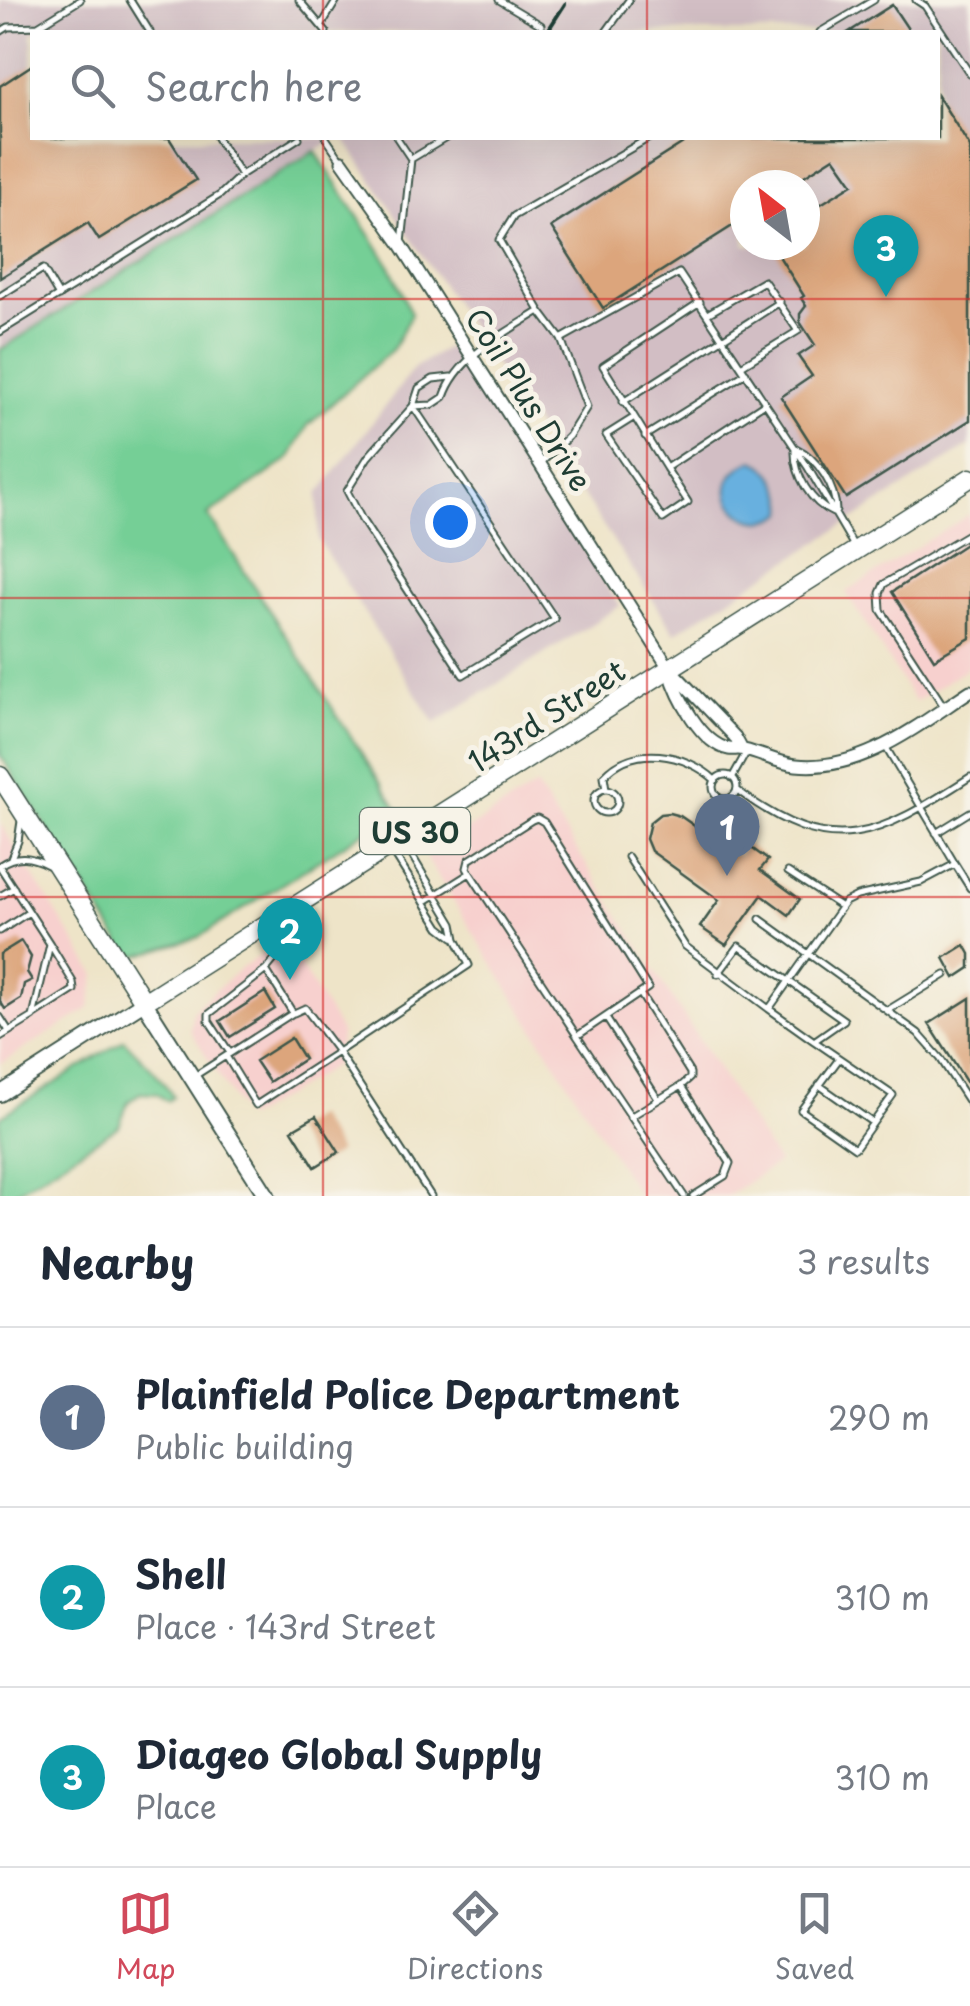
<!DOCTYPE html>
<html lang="en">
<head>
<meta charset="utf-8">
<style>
  :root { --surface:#fff; --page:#f2f2f3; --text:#1f2937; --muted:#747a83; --line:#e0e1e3; --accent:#d1495b }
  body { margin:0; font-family:"Playpen Sans",sans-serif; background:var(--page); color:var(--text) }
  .compass { position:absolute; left:730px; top:170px; width:90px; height:90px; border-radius:50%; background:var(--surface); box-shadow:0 10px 40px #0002; rotate:329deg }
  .you { position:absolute; left:450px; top:522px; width:35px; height:35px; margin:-25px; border:8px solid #fff; border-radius:50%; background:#1a73e8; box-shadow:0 0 0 15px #1a73e833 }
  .badge { display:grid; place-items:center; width:65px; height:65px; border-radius:50%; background:var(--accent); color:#fff; font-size:32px; font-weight:700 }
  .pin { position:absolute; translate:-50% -82px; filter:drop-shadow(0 2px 5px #0008) }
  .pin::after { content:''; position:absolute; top:52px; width:35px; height:30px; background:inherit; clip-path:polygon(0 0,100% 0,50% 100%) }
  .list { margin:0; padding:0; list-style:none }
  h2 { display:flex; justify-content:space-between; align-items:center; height:130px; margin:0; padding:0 40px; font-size:42px }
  h2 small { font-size:32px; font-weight:400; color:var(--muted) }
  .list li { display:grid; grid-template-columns:65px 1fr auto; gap:30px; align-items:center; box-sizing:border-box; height:180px; padding:0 40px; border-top:2px solid var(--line) }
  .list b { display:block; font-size:38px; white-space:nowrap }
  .list p { margin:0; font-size:32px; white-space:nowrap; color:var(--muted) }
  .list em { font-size:32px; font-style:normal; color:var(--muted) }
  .icon { flex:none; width:55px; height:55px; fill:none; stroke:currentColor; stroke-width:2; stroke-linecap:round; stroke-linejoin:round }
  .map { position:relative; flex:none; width:970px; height:1196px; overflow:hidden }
  .search { position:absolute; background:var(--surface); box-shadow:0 10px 40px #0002; left:30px; right:30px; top:30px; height:110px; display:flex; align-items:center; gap:25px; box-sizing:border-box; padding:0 35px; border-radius:0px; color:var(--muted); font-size:38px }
  .sheet { height:670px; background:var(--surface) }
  nav { display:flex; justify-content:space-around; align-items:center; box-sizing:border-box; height:140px; border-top:2px solid var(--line); background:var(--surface); font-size:28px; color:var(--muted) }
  nav a { display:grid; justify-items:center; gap:5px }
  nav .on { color:var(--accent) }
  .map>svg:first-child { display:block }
  .built { fill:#f7d0ce }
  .industrial { fill:#d2bec4; fill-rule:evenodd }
  .green { fill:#75cf96; stroke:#4a8665; stroke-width:2.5 }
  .water { fill:#68b0df; stroke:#44768a; stroke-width:2.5 }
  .building { fill:#dca57b }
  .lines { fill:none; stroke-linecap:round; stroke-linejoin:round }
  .service-casing { stroke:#3e564a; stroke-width:9 }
  .minor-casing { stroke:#3e564a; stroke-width:15 }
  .tertiary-casing { stroke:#3e564a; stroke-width:18 }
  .secondary-casing { stroke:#3e564a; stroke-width:19 }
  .primary-casing { stroke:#3e564a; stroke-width:21 }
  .service { stroke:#fff; stroke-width:5 }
  .minor { stroke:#fff; stroke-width:11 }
  .tertiary { stroke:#fff; stroke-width:14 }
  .secondary { stroke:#fff; stroke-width:15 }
  .primary { stroke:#fff; stroke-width:18 }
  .rail { stroke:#1f3d34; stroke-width:4 }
  .grid { fill:none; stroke:#d62828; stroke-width:2.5; stroke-opacity:0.55 }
  .labels { text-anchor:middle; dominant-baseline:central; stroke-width:10; stroke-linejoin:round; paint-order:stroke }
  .shield { fill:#f7f3e8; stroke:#60746a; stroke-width:2.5 }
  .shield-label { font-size:28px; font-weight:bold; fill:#1f3d34 }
  .street-label { font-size:30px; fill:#1f3d34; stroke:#f7f3e8 }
</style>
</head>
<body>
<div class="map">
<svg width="970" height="1196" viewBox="0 0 970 1196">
  <rect width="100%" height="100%" fill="#f7f3e8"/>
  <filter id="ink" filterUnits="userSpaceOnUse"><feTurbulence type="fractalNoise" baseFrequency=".01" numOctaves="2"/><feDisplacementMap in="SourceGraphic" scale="20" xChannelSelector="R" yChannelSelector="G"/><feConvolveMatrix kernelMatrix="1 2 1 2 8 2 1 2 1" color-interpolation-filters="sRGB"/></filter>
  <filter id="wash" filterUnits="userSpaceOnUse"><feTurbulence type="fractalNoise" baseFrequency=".0048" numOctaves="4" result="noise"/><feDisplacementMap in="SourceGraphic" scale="40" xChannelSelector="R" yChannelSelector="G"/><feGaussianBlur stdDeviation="2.25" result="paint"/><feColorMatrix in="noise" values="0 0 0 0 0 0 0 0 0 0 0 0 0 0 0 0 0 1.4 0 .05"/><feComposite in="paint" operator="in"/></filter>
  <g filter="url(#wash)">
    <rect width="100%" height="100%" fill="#eee4c8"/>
    <path class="built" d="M970,514V666L915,702L846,592Z
      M536,786L778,1163L727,1196H639L425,856Z
      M0,823L96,975L90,1008L0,1064Z
      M285,940L341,1033L336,1065L246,1119L190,1030L193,1010L241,968Z"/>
    <path class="industrial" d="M0,0H970V445L675,633L344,138H938V32H32V138H337L0,350ZM745,185H805V245H745Z
      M453,344L620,606L435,723L318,540V494L414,368Z"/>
    <path class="green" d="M315,151L389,264L411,314L393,349L308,425L289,459L208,515L398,810L199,937L130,958L0,755V350Z
      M124,1040C142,1060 160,1074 173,1097L167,1101L157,1094L140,1093L128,1102L119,1126L10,1196H0V1117Z"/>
    <path class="water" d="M752,461C771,464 788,494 785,512C747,543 697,484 752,461Z"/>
    <g id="blocks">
      <path class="building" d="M892,5L910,32H849Z
        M32,65V138H169L196,180L99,240L88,223L0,278V86Z
        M938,96L970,147V420L846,498L781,397L812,376L798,356L815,345L800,322V314L806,306L801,298L804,296L772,245H805V214L853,184L834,157L790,185H745V218L603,308L551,227L691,138H938Z
        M970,541V638L934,659L892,592Z
        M669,813L680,816L738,856L746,844L768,860L760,870L800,899L789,915L762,895L726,945L700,927L719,900L651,851L646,839L650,822L660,814Z
        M21,941L31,957L27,972L32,980L24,984L21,999L5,1009L0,1001V954Z
        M965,945L970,954V968L955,978L944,958Z
        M265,992L275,1009L230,1037L220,1021Z
        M970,998V1088L929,1024Z
        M291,1038L304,1059L269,1082L255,1061Z
        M316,1116L339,1152L315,1167L292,1130Z"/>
    </g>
  </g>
  <g filter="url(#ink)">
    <use href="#blocks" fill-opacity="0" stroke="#3e564a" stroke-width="2.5"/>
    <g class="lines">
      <defs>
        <path id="service" d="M130,0L150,32
          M299,0L326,32
          M499,0L541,25V32
          M916,0L925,6L970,74
          M321,26L337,0
          M0,32L8,27L38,26L80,0
          M606,32L629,0
          M820,32L874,0
          M217,138L241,175
          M326,138L341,160
          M397,138L411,159
          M649,138L514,216L499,240L540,311L561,339L679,273L807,466L855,548
          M402,243L411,159L446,138
          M0,296L43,269L59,296
          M709,313L764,281L798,331L741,366
          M0,332L220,195L241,175L299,138
          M623,402L780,302
          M413,406L555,619L463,675L362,520L347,491L368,457L413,406L419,388L433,379L451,377
          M413,406L432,405L444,397C458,356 504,334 540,311
          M633,418L606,435L663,519L688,502L666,468L765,403
          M645,436L746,373
          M796,448C818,458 836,488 836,511
          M795,450C794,475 811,503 833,513
          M541,463L569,436L587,407L561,339
          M666,468L603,366L700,302
          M943,705L881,610L880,593L884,584L970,533
          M713 787a12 12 0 1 1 24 0a12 12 0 1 1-24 0Z
          M732,778L747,751
          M594 801a12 12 0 1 1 24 0a12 12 0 1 1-24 0Z
          M606,789L604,776C633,743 686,753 715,780
          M737,790C833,862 877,837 970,777
          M936,833L970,812
          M405,844L453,924L456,939L469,965L338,1052L431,1196
          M391,849L440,927L453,937
          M628,857L685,946L769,1009L845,902L857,896L921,882L955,864L885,746
          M11,858L18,841L21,821
          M955,864L970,888
          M0,865C16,854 31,856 48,865
          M0,867L50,944L33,1017L0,1037
          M788,872L840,906
          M470,873L577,1036
          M0,896L14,888
          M424,902L470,873L467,868L469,860L532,820L537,818L544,822L648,988L577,1036L684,1196
          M760,919L918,1033L940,1058L970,1104
          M0,931L29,912
          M261,935L287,944
          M718,974L739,946L844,1020L814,1041L769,1009
          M641,995L690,1073V1078L681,1086
          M888,1010L945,975
          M35,1015L74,990L73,982L50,944
          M0,1017L9,1031
          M606,1018L658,1099
          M814,1041L893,1095L855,1148L801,1110L839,1059
          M230,1053L209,1021V1014L266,970
          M226,1056L256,1105L338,1052L305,1008L294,1013
          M193,1077L293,1013L266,970L287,944L290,913
          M819,1085L873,1123
          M630,1117L681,1086L730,1163L725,1176L693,1196"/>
        <path id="minor" d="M342,161L402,246L669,668L735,737L741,748
          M670,672C677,696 701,744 729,749C734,750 739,748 744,750C762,754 778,763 796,765C862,772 918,725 970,691"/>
        <path id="tertiary" d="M0,1094L144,1002"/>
        <path id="secondary" d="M144,1002L267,1196"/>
        <path id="primary" d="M0,776L144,1002L970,478"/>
      </defs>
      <use href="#service" class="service-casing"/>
      <use href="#minor" class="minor-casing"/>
      <use href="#tertiary" class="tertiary-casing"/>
      <use href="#secondary" class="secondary-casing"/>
      <use href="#primary" class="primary-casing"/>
      <use href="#service" class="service"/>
      <use href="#minor" class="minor"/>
      <use href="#tertiary" class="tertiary"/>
      <use href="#secondary" class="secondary"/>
      <use href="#primary" class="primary"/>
      <path class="rail" d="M547,32L565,4"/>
    </g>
  </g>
  <path class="grid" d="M323,0V32M647,0V32M323,138V1196M647,138V1196M0,299H970M0,598H970M0,897H970"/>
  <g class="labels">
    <rect class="shield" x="360" y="808" width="110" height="46" rx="8"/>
    <g class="shield-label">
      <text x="415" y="831">US 30</text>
    </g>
    <g class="street-label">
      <text transform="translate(530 399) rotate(58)">Coil Plus Drive</text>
      <text transform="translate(546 715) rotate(-33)">143rd Street</text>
    </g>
  </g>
</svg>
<svg class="compass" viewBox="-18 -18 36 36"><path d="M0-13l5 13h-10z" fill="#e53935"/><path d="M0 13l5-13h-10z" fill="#747a83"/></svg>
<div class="you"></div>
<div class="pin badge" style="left:727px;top:876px;background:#5c6f8a">1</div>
<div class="pin badge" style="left:290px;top:980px;background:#0f9aa8">2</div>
<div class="pin badge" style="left:886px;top:297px;background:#0f9aa8">3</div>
<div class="search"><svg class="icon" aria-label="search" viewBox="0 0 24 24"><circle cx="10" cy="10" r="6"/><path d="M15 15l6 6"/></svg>Search here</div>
</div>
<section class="sheet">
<h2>Nearby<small>3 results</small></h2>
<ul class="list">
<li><span class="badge" style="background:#5c6f8a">1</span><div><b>Plainfield Police Department</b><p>Public building</p></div><em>290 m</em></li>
<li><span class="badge" style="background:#0f9aa8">2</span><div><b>Shell</b><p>Place · 143rd Street</p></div><em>310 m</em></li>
<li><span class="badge" style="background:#0f9aa8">3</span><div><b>Diageo Global Supply</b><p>Place</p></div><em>310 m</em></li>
</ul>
</section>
<nav>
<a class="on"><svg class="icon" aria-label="map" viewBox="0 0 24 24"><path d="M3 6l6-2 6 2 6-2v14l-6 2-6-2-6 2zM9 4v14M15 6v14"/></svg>Map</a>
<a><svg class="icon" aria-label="directions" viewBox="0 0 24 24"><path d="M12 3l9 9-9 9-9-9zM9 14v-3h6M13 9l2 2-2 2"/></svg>Directions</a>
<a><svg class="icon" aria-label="saved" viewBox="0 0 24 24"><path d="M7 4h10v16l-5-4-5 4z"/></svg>Saved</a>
</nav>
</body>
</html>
